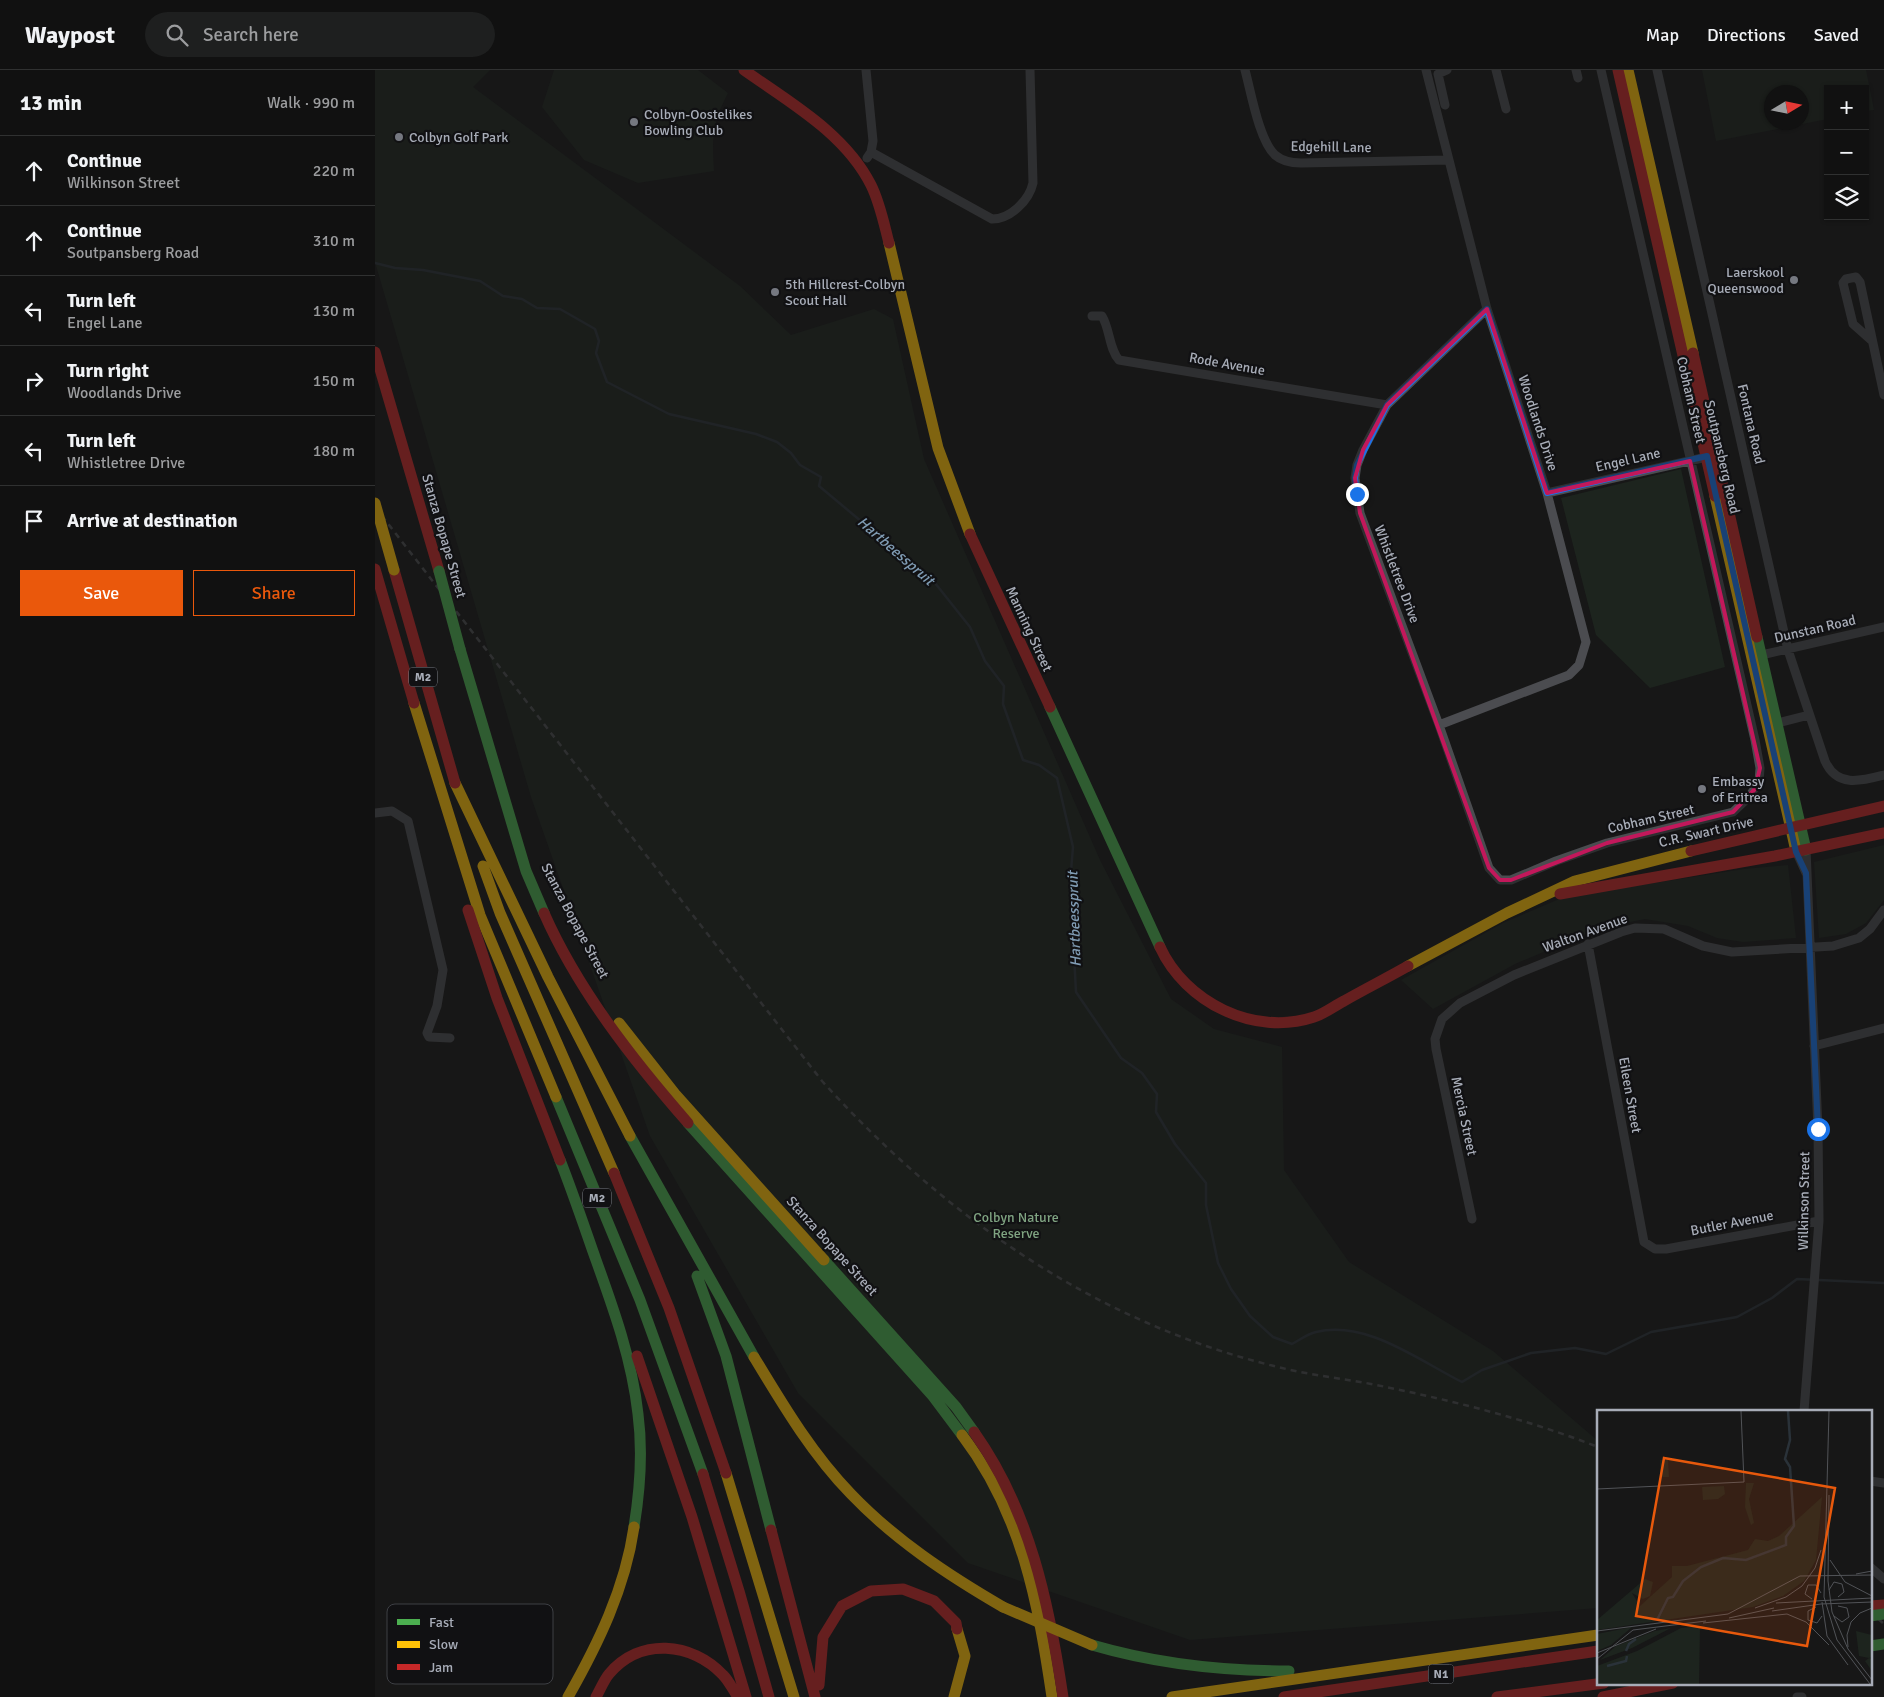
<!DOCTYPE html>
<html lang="en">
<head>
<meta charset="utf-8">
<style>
  :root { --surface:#111; --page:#1e1f1f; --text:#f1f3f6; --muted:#9c9d9f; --line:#303131; --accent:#ea580c }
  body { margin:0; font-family:Signika,sans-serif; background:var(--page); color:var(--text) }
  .controls { position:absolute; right:15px; top:15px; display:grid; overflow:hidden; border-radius:0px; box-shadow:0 1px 4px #0004 }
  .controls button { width:45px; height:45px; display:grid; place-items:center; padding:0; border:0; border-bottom:1px solid var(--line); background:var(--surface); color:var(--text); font:25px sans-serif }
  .compass { position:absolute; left:1389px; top:15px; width:45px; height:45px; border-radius:50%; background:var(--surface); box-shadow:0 1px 4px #0004; rotate:80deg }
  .stop { position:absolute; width:15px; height:15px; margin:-11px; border:4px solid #1a73e8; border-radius:50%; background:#fff }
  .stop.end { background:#1a73e8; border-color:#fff; box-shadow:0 1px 5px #0008 }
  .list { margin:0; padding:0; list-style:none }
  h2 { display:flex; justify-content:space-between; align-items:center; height:65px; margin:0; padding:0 20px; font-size:21px }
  h2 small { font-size:16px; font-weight:400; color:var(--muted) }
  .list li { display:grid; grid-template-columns:32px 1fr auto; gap:15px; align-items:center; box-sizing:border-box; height:70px; padding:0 20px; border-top:1px solid var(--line) }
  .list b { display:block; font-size:19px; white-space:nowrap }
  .list p { margin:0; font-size:16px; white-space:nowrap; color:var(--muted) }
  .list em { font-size:16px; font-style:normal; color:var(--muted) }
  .actions { display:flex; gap:10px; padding:15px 20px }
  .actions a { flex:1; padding:11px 0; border:1px solid var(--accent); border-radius:0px; text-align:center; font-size:18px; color:var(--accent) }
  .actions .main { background:var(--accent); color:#fff }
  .icon { flex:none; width:28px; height:28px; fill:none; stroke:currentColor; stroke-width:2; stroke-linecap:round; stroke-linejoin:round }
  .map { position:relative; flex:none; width:1509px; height:1627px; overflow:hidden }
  header { display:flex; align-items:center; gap:30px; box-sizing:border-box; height:70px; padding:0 25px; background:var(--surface); border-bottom:1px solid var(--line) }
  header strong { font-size:24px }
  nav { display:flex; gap:28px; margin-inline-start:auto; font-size:18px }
  .search { width:350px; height:45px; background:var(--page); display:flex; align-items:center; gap:12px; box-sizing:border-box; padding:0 18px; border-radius:28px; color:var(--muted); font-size:19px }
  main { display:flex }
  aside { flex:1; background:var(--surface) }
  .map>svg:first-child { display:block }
  .green { fill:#1d241e; fill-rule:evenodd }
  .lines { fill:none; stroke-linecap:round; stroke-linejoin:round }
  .stream { stroke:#2a3239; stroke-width:2.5 }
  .street { stroke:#4b4c50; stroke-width:9 }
  .fast { stroke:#4caf50; stroke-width:11 }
  .slow { stroke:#ffc107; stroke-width:11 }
  .jam { stroke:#c62828; stroke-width:11 }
  .rail { stroke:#4b4c4f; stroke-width:2.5; stroke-dasharray:6 5; stroke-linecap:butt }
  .fast-bridge { stroke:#4caf50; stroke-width:11 }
  .slow-bridge { stroke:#ffc107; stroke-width:11 }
  .route { stroke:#1a73e8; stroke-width:6 }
  .marked { fill:none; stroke:#c2185b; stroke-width:4; stroke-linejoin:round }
  .poi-dot { fill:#757880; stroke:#111113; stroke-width:2 }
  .labels { text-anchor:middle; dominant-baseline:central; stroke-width:4.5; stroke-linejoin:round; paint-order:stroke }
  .shield { fill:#111113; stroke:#7b7e86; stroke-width:1 }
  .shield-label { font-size:12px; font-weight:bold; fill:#a8adb8 }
  .poi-label { font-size:14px; fill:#a8adb8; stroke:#111113; text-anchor:start }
  .street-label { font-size:14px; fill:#a8adb8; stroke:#111113 }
  .park-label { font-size:14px; fill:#7fa381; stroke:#111113 }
  .water-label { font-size:15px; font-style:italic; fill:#7f9bb3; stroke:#111113 }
  .inset-river { fill:none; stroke:#2a3239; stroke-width:2.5 }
  .inset-road { fill:none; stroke:#515357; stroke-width:1 }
  .view { fill:#e8590c; fill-opacity:0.15; stroke:#e8590c; stroke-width:2.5 }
  .inset-edge { fill:none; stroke:#a8adb8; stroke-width:2.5 }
  .key { fill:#111113; stroke:#3e4045; stroke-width:1 }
  .key-label { font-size:14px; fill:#a8adb8 }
</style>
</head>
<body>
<header>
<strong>Waypost</strong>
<div class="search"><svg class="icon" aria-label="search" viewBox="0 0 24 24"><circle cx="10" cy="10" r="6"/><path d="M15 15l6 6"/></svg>Search here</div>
<nav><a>Map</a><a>Directions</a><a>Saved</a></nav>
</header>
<main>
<aside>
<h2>13 min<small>Walk · 990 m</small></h2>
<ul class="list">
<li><svg class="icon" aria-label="ahead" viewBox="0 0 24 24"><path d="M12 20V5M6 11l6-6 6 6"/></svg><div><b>Continue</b><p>Wilkinson Street</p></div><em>220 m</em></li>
<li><svg class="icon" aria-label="ahead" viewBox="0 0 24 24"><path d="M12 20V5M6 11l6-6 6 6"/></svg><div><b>Continue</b><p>Soutpansberg Road</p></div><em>310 m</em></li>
<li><svg class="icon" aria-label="left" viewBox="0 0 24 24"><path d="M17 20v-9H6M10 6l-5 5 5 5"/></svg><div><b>Turn left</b><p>Engel Lane</p></div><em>130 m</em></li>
<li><svg class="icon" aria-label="right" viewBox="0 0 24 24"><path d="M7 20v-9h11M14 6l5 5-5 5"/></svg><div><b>Turn right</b><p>Woodlands Drive</p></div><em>150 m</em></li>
<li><svg class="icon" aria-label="left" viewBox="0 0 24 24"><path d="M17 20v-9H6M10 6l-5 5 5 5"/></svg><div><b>Turn left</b><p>Whistletree Drive</p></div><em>180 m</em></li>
<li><svg class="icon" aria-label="arrive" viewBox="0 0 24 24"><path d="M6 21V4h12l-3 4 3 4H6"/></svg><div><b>Arrive at destination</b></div></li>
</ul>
<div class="actions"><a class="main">Save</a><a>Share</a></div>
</aside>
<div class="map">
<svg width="1509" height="1627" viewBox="0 0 1509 1627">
  <rect width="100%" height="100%" fill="#171717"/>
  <path class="green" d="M0,0H115L98,17L365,216L416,265L499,239L518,249L549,389L725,790L796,929L839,959L907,977L909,1100L974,1192L1118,1281L1223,1371V1538L815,1570L593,1493L423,1323L275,1066L156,727L0,192Z
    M179,0H323L353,23C337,54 337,66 339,101L263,113L209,90L167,37Z
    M1327,0H1491L1499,40L1490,41V19H1453V49L1341,71ZM1396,22H1426V52H1396Z
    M1306,399L1350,597L1275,618L1221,565L1186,428Z
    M1509,775V830L1491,853L1471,864L1444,868L1439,792Z
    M1413,795L1421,868L1368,872L1342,868L1313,856L1270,849L1225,858L1140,894L1058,939L1026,910L1128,853L1189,827L1369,799Z"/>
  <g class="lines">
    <path class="stream" d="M0,193L20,198L48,200L105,211L128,226L147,229L162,238L185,239L220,259L224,271L221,283L232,312L294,344L381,364L402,372L416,383L425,395L446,407L444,416L560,513L595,557L610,591L629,616L628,634L648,690L664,695L682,708L698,777L695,813L700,845L699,885L701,922L746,988L767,1003L782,1024L781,1042L800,1074L831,1113V1135L843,1193L856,1219L875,1246L898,1267L917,1274C925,1270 932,1264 941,1262C992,1250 1043,1290 1087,1312L1107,1300L1156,1283L1200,1278L1231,1284L1276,1262L1362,1247L1397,1228L1422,1209L1509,1213"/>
    <path class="street" d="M491,0L498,71L496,82L492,88
      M870,0C876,22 884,70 900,85C908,92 917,93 926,93L1073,90
      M1051,0L1112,239L1172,423L1211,572L1204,595L1194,605L1064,655
      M1121,0L1131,39
      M1201,0L1203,8
      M1282,0L1413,580L1450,691C1462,718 1486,711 1509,705
      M1070,35L1063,4L1072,0
      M496,82L617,149C635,149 654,131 658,113L655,0
      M1112,239L1012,335L988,380L982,395L980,408L985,443L1064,655L1114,798L1125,810H1136L1181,791L1232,773L1358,742L1374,727L1384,712L1385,698L1380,670L1226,0
      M717,246H727C735,259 734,279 744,290L1012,335
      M1496,270L1478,254L1468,213L1471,209L1481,207L1485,212L1509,325
      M1172,423L1336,386
      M1382,586L1509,557
      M1403,653L1434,645
      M0,743L17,741L33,751L68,900L62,936L52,963L54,967L75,968
      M1421,781L1431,803
      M1213,874L1269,1172L1280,1179H1291L1444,1151
      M1439,976L1509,958
      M1097,1149L1061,979L1060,969L1067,949L1085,933L1139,905L1246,862L1260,858L1289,859L1328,876L1357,882L1458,876L1484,868L1495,859L1509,840
      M1429,1341L1444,1151L1443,1059L1431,780
      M1495,1411L1509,1413
      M1495,1497L1509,1509
      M1422,1627H1427"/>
    <path class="fast" d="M1382,567L1431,780
      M85,579L151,801L169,843
      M675,637L785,877
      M181,1027L265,1230L328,1404
      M313,1053L557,1325L587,1365
      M255,1066L379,1287
      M185,1090C198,1123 209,1156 221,1190C239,1240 257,1290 263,1344C268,1382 265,1420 259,1457
      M449,1190L581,1337L599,1362
      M322,1206L351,1286L396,1460
      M717,1575C782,1594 847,1601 914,1601
      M1495,1576L1509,1574"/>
    <path class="slow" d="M1253,0L1318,283
      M514,173L563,378L595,464
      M1340,426L1421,781
      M39,633L105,845L181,1027
      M80,713L173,907L255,1066
      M108,796L125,843L239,1103
      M1033,896L1132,843L1200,811L1316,781
      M244,953L300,1024L449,1190
      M379,1287C408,1335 437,1384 476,1424C520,1470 573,1505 628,1537
      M587,1365C647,1444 663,1532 677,1627
      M351,1403L419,1627
      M193,1627C223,1574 250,1519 259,1457
      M579,1627L590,1586L582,1559
      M797,1627L1223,1565"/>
    <path class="jam" d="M369,0C414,32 470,63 496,115C505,133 509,154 514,173
      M1243,0L1340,426
      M0,282L64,501
      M1318,283L1382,567
      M595,464L675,637
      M0,499L39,633
      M19,500L80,713
      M1316,781L1509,736
      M1185,824L1400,786L1509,763
      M93,840L122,928L185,1090
      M169,843C203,920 258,990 313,1053
      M785,877C810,932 879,967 939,947C949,944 959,936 969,931C990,919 1012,908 1033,896
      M239,1103L294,1238L351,1403
      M262,1286L317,1447L371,1627
      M599,1362C655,1441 674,1533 688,1627
      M328,1404L364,1521L394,1627
      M396,1460L440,1627
      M1495,1536L1509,1535
      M444,1615L448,1567L467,1536L496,1521L528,1519L559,1531L581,1553L582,1559
      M221,1627C225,1620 229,1610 234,1604C265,1567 317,1572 348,1605C354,1611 358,1620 363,1627
      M909,1627L1223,1581
      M1122,1627L1229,1613
      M1228,1627L1298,1613"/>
    <path class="rail" d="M0,437L447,1011C570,1147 723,1254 903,1297C938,1306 975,1309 1011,1317C1083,1332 1154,1350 1223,1377
      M1495,1542L1509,1554"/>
    <path class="fast-bridge" d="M64,501L85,579
      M1495,1546L1509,1544"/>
    <path class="slow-bridge" d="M0,433L19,500
      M628,1537L717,1575"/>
  </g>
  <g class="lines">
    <path class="route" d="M982,424L980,408L982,395L1012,335L1112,239L1172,423L1332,386L1421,782L1431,803L1443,1059"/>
  </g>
  <path d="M0 0H1509V1627H0ZM1112,239L1172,423L1315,391L1385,698L1380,719L1358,742L1232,773L1136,810H1125L1114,798L985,443L980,408L988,380L1012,335Z" fill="#171717" fill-opacity=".55" fill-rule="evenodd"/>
  <path class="marked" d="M1112,239L1172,423L1315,391L1385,698L1380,719L1358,742L1232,773L1136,810H1125L1114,798L985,443L980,408L988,380L1012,335Z"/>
  <g class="poi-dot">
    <circle cx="259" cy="52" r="5"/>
    <circle cx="24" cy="67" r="5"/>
    <circle cx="1419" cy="210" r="5"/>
    <circle cx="400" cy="222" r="5"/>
    <circle cx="1327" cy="719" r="5"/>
  </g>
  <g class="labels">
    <g class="shield">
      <rect x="34" y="597.5" width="28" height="19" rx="4"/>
      <rect x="208" y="1118.5" width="28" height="19" rx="4"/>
      <rect x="1053.5" y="1594.5" width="25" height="19" rx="4"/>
    </g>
    <g class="shield-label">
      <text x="48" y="607">M2</text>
      <text x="222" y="1128">M2</text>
      <text x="1066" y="1604">N1</text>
    </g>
    <g class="poi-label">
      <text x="269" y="44">Colbyn-Oostelikes<tspan x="269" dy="16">Bowling Club</tspan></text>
      <text x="34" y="67">Colbyn Golf Park</text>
      <text x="1409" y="202" text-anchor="end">Laerskool<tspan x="1409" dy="16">Queenswood</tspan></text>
      <text x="410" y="214">5th Hillcrest-Colbyn<tspan x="410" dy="16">Scout Hall</tspan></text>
      <text x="1337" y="711">Embassy<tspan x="1337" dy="16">of Eritrea</tspan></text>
    </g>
    <g class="street-label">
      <text transform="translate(956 77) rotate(1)">Edgehill Lane</text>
      <text transform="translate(852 294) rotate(10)">Rode Avenue</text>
      <text transform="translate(1316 330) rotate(77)">Cobham Street</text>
      <text transform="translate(1163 353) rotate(72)">Woodlands Drive</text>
      <text transform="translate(1376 354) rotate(77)">Fontana Road</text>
      <text transform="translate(1347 387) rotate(77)">Soutpansberg Road</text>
      <text transform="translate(1253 390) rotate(-13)">Engel Lane</text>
      <text transform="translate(69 466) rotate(74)">Stanza Bopape Street</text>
      <text transform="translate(1022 504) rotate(69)">Whistletree Drive</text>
      <text transform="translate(654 559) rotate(65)">Manning Street</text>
      <text transform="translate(1440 559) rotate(-13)">Dunstan Road</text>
      <text transform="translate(1276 749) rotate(-13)">Cobham Street</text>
      <text transform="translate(1331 762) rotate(-13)">C.R. Swart Drive</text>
      <text transform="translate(200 851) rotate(62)">Stanza Bopape Street</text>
      <text transform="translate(1210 863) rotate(-20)">Walton Avenue</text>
      <text transform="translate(1255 1025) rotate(80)">Eileen Street</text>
      <text transform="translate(1089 1046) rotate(78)">Mercia Street</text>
      <text transform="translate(1429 1131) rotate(-89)">Wilkinson Street</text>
      <text transform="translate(1357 1153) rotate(-11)">Butler Avenue</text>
      <text transform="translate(457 1176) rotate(48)">Stanza Bopape Street</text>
    </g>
    <g class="park-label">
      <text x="641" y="1147">Colbyn Nature<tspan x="641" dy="16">Reserve</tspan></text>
    </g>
    <g class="water-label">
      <text transform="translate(521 481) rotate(41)">Hartbeesspruit</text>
      <text transform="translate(699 849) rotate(-92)">Hartbeesspruit</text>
    </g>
  </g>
  <g transform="translate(1222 1340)">
    <rect width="275" height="275" fill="#171717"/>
    <path d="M63,50H71L72,67H63ZM149,73H157L152,89L157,113L154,115L148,97ZM127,76L128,84L121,89L106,90L105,77ZM225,87L219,150L207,171L186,186L156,197L0,220V210L48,169L56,172L53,186L46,189L35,183L43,196L75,167V156H90L151,140L158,129L171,131L182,126ZM103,216L102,274H0V256L40,241L84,218ZM35,217L14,235L0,241V224ZM74,218L35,238L3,250L19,236L58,221ZM259,221L275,225V247L272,248L275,249V261L268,251L272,248L262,246Z" fill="#1d241e"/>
    <path class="inset-river" d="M60,210L71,188L76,187L86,171L104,157L126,148L149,150L189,135V127L197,116L193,57L188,49L193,30L191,1M29,241L32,234L39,229M10,256L29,251L30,246"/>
    <path class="inset-road" d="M232,1L227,187L240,230L273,274M0,79L147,72L144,1M232,85L231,171L235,202L251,239L275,270M233,150L248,172L275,186M259,164L275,161M232,180L237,172L245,174L247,182L241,187M215,189L208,184L211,175H219L224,183M225,192L230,226L251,255M179,193L275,188M219,197L211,201V210L220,213L225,206M158,198L189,187L205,176L218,158L224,140M175,201L224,194L275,192M237,206L245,212L252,207L250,198L241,196M132,208L177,198M106,213L190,204L209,212L232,235M0,221L131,204L203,166L275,165M251,237L250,225L254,212L263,203L275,198M0,243L59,219M0,249L36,220L109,211"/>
    <path class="view" d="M67,48L238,78L210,236L39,206Z"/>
    <rect width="275" height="275" class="inset-edge"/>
  </g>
  <rect x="12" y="1534" width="166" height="80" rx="8" class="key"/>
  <rect x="22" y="1549" width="23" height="6" fill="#4caf50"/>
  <rect x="22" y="1571" width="23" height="7" fill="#ffc107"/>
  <rect x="22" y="1594" width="23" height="6" fill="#c62828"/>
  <g class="key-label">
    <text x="54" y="1557">Fast</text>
    <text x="54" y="1579">Slow</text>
    <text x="54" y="1602">Jam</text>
  </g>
</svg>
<div class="controls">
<button>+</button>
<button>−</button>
<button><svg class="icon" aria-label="layers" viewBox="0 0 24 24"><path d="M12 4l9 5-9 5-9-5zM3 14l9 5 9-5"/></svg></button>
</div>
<svg class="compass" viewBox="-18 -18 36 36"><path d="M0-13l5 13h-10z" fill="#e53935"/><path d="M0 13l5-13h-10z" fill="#9c9d9f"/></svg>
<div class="stop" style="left:1443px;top:1059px"></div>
<div class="stop end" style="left:982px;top:424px"></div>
</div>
</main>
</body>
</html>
